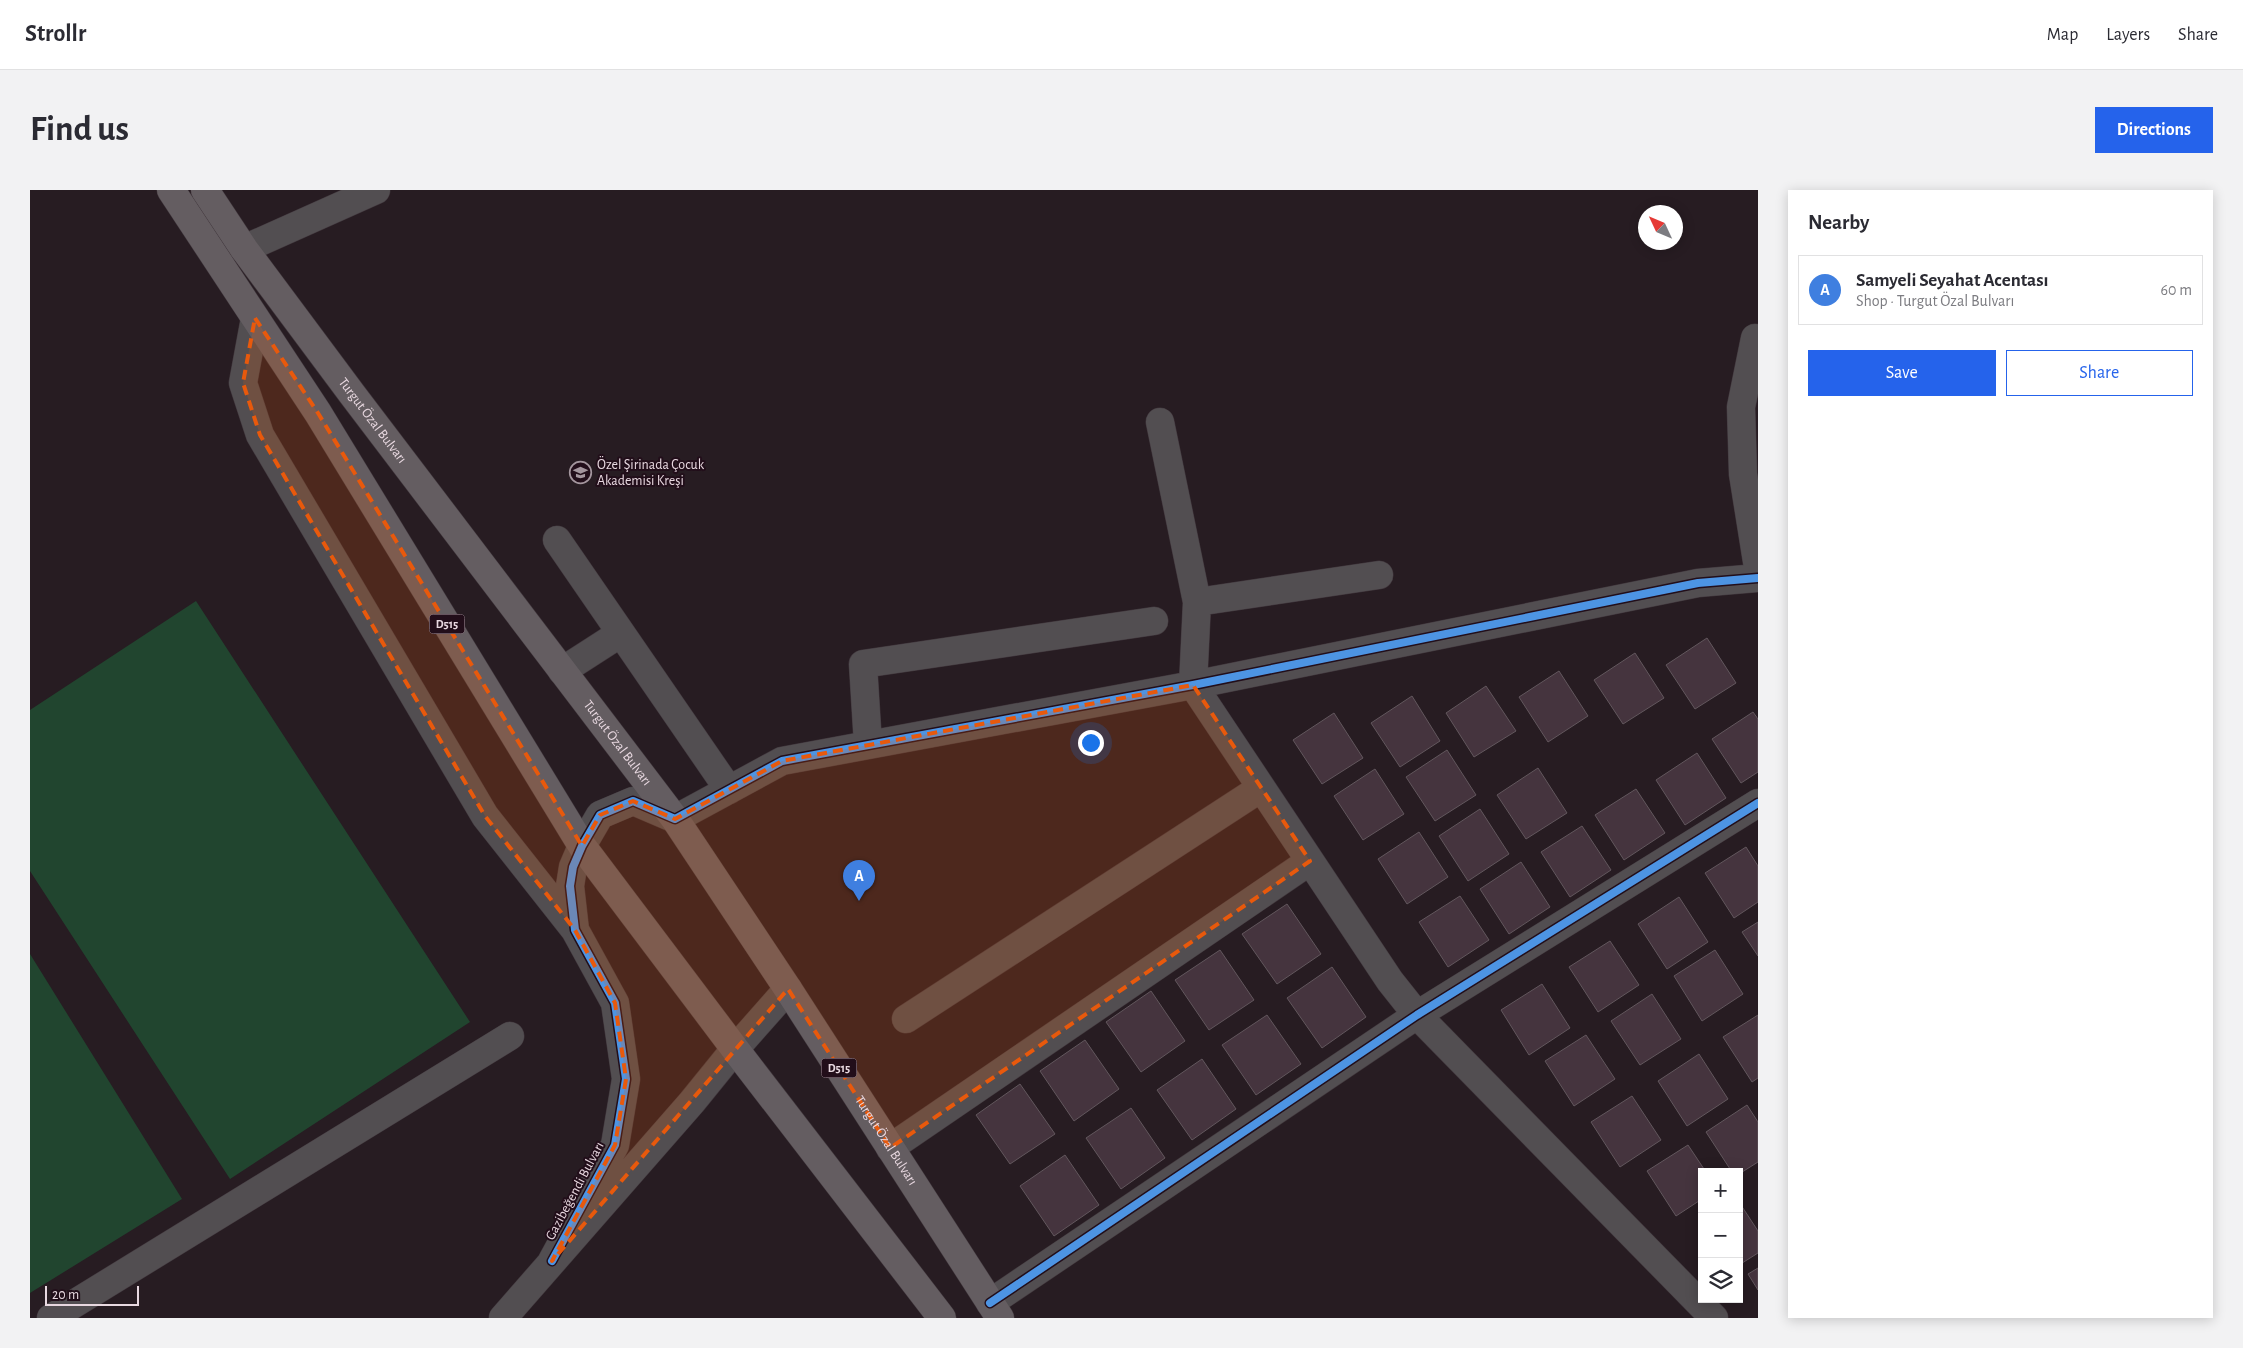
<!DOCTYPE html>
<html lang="en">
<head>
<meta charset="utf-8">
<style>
  :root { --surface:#fff; --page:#f2f2f3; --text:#2b2b33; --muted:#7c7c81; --line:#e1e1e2; --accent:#2563eb }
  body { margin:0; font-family:"Alegreya Sans",sans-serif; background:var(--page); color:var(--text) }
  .controls { position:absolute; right:15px; bottom:15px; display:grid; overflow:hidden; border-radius:0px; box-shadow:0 2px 12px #0003 }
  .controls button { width:45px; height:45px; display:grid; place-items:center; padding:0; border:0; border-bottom:1px solid var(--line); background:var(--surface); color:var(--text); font:25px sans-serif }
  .compass { position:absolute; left:1608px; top:15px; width:45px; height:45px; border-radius:50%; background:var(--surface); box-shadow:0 2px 12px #0003; rotate:314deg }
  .scale { position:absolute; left:15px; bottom:12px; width:94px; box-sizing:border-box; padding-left:5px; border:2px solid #e8d8e0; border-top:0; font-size:14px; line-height:18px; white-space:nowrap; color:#e8d8e0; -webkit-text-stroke:4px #220e1a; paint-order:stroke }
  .you { position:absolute; left:1060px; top:552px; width:18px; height:18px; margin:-12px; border:4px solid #fff; border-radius:50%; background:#1a73e8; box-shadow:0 0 0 8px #1a73e833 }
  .badge { display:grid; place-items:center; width:32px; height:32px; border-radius:50%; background:var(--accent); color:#fff; font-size:16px; font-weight:700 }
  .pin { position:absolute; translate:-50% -41px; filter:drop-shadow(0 1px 2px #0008) }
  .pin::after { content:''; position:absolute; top:26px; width:18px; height:15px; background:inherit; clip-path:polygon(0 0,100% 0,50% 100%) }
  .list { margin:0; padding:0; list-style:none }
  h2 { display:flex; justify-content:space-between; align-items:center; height:65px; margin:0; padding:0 20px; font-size:21px }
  h2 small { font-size:16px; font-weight:400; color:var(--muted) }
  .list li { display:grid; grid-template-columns:32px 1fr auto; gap:15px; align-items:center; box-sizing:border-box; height:70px; margin:0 10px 10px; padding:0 10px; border:1px solid var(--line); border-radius:0px }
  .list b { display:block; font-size:19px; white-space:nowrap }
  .list p { margin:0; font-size:16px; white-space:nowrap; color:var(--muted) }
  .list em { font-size:16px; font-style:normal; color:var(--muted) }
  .actions { display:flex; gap:10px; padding:15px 20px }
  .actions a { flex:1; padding:11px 0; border:1px solid var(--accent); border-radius:0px; text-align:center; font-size:18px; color:var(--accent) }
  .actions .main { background:var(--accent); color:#fff }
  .icon { flex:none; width:28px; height:28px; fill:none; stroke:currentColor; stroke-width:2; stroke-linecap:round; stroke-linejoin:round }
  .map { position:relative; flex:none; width:1728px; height:1128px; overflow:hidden; border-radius:0px }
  header { display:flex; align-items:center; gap:30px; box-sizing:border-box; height:70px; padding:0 25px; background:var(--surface); border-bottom:1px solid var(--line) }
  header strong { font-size:24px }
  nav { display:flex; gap:28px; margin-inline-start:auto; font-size:18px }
  .intro { display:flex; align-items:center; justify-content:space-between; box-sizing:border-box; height:120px; padding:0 30px }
  h1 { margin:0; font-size:35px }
  .button { padding:12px 22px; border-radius:0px; background:var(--accent); color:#fff; font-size:18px; font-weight:700 }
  main { display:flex; gap:30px; padding:0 30px }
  aside { flex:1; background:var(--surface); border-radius:0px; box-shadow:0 2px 12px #0003 }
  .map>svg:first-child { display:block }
  .green { fill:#21452f }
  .building { fill:#45343e; stroke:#62575d }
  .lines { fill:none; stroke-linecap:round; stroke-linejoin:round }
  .minor-casing { stroke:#41373d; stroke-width:29 }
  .highway-casing { stroke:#41373d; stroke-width:29 }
  .minor { stroke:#524e51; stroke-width:28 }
  .highway { stroke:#645d61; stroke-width:28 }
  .cycleway-casing { stroke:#220e1a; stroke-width:11 }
  .cycleway { stroke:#4d94e3; stroke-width:8 }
  .marked { fill:#e8590c; fill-opacity:0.2; stroke:#e8590c; stroke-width:4; stroke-dasharray:10 6; stroke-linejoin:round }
  .labels { text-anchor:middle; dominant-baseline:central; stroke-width:4; stroke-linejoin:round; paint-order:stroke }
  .shield { fill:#220e1a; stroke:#ad9ba5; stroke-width:1 }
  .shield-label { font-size:12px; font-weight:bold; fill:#e8d8e0 }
  .street-label { font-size:14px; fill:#e8d8e0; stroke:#220e1a }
  .poi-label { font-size:14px; fill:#e8d8e0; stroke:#220e1a; text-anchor:start }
</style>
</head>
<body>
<header>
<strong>Strollr</strong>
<nav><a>Map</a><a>Layers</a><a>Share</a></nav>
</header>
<div class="intro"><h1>Find us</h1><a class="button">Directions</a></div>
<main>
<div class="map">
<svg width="1728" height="1128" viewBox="0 0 1728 1128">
  <rect width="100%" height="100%" fill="#271c22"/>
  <path class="green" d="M166,411L440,832L200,989L0,681V520Z
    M0,764L152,1009L0,1103Z"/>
  <path class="building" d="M1677,448L1706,493L1665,519L1636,475Z
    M1605,463L1634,508L1593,534L1564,490Z
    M1529,481L1558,526L1518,552L1489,507Z
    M1456,496L1486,541L1444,567L1416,523Z
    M1382,506L1410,551L1370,577L1341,533Z
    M1723,522L1728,529V582L1711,593L1682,549Z
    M1304,523L1333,568L1292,594L1263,550Z
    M1417,560L1446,605L1405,631L1376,587Z
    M1667,563L1696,608L1655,635L1626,590Z
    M1508,578L1537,623L1496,649L1467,605Z
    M1345,579L1374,624L1333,650L1304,606Z
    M1606,599L1635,643L1594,670L1565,625Z
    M1450,619L1479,664L1438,691L1409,646Z
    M1552,636L1581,680L1540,707L1511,662Z
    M1389,642L1418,687L1377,714L1348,669Z
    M1716,657L1728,676V712L1704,728L1675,683Z
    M1491,672L1520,717L1479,744L1450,699Z
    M1430,706L1459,750L1418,777L1389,732Z
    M1649,707L1678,752L1637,779L1608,734Z
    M1257,714L1291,764L1247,794L1212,744Z
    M1728,732V766L1712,742Z
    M1580,751L1609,795L1568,822L1539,777Z
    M1190,760L1224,810L1179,840L1145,790Z
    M1685,760L1713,804L1672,831L1644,786Z
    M1302,777L1336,827L1292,858L1257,808Z
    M1512,794L1540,838L1499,865L1471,820Z
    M1121,801L1155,851L1111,882L1076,832Z
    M1622,804L1651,849L1610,875L1581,831Z
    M1237,825L1271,874L1226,905L1192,855Z
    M1728,825V888L1722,892L1693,847Z
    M1556,845L1585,889L1544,916L1515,871Z
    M1055,850L1089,899L1044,931L1010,881Z
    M1669,864L1698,909L1657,936L1628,891Z
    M1172,869L1206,919L1162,950L1127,900Z
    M990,894L1025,944L980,974L946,925Z
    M1602,906L1631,950L1590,977L1561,932Z
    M1717,915L1728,932V972L1709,984V982H1702L1676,942Z
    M1101,918L1135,968L1091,999L1056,948Z
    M1658,955L1676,982H1672V1009L1646,1026L1617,981Z
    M1035,965L1069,1015L1024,1046L990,996Z
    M1709,1012L1728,1041V1063L1709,1075Z
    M1728,1078V1100L1718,1084Z"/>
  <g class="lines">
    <defs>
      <path id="minor" d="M214,59L346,0
        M225,128L213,193L230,245L455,626L545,740
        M1725,148L1711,217L1713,284L1728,378
        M1130,232L1167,412L1163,495L1360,791L1387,825L1684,1128
        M527,350L699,600
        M1167,412L1349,385
        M532,481L591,443
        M838,555L833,474L1124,431
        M876,829L1231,598
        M860,958L1280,671
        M522,1071L585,955L596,889L585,813L545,740L540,696L543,677L552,656L570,625L603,611L645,629L752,571L1163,495L1668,393L1728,388
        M960,1113L1387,825L1728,613
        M21,1128L480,846
        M473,1128L662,912L705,859L758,799"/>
      <g id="highway">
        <path d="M141,0L288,223L552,656L705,859L912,1128"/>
        <path id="s1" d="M175,0L214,59L322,204L645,629L758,799L970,1128"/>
      </g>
    </defs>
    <use href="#minor" class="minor-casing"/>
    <use href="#highway" class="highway-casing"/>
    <use href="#minor" class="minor"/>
    <use href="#highway" class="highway"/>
    <defs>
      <path id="cycleway" d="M522,1071L585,955L596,889L585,813L545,740L540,696L543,677L552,656L570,625L603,611L645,629L752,571L1163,495L1668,393L1728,388
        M960,1113L1387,825L1728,613"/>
    </defs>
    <use href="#cycleway" class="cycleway-casing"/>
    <use href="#cycleway" class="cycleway"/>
  </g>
  <path class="marked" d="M225,128L288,223L552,656L570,625L603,611L645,629L752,571L1163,495L1280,671L860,958L758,799L522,1071L585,955L596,889L585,813L545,740L455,626L230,245L213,193Z"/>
  <defs>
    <symbol id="school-ring" viewBox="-11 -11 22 22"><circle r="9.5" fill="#220e1a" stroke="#a4969e" stroke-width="1.5"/><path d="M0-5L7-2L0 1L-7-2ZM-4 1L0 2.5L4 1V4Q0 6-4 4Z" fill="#a4969e"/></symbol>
  </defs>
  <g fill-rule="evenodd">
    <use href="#school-ring" x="538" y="270" width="25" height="25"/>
  </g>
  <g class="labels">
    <g class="shield">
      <rect x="399.5" y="424.5" width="35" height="19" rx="4"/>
      <rect x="791.5" y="868.5" width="35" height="19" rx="4"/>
    </g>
    <g class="shield-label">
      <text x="417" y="434">D515</text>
      <text x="809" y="878">D515</text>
    </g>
    <g class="street-label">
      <text stroke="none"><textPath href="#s1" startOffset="285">Turgut Özal Bulvarı</textPath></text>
      <text stroke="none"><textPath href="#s1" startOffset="690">Turgut Özal Bulvarı</textPath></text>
      <text stroke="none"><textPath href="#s1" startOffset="1170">Turgut Özal Bulvarı</textPath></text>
      <text transform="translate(545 1001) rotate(-62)">Gazibeğendi Bulvarı</text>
    </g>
    <g class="poi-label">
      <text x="567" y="275">Özel Şirinada Çocuk<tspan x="567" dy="16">Akademisi Kreşi</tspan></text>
    </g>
  </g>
</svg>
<div class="controls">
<button>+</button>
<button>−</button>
<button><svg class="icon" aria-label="layers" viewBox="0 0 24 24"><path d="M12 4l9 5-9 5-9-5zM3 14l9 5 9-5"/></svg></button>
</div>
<svg class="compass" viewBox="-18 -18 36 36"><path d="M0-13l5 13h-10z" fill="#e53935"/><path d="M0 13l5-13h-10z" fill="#7c7c81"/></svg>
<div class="scale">20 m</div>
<div class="you"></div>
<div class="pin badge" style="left:829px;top:711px;background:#3f7fe0">A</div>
</div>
<aside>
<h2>Nearby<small></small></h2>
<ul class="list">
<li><span class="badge" style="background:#3f7fe0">A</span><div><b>Samyeli Seyahat Acentası</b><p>Shop · Turgut Özal Bulvarı</p></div><em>60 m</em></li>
</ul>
<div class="actions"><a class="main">Save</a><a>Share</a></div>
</aside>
</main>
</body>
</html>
